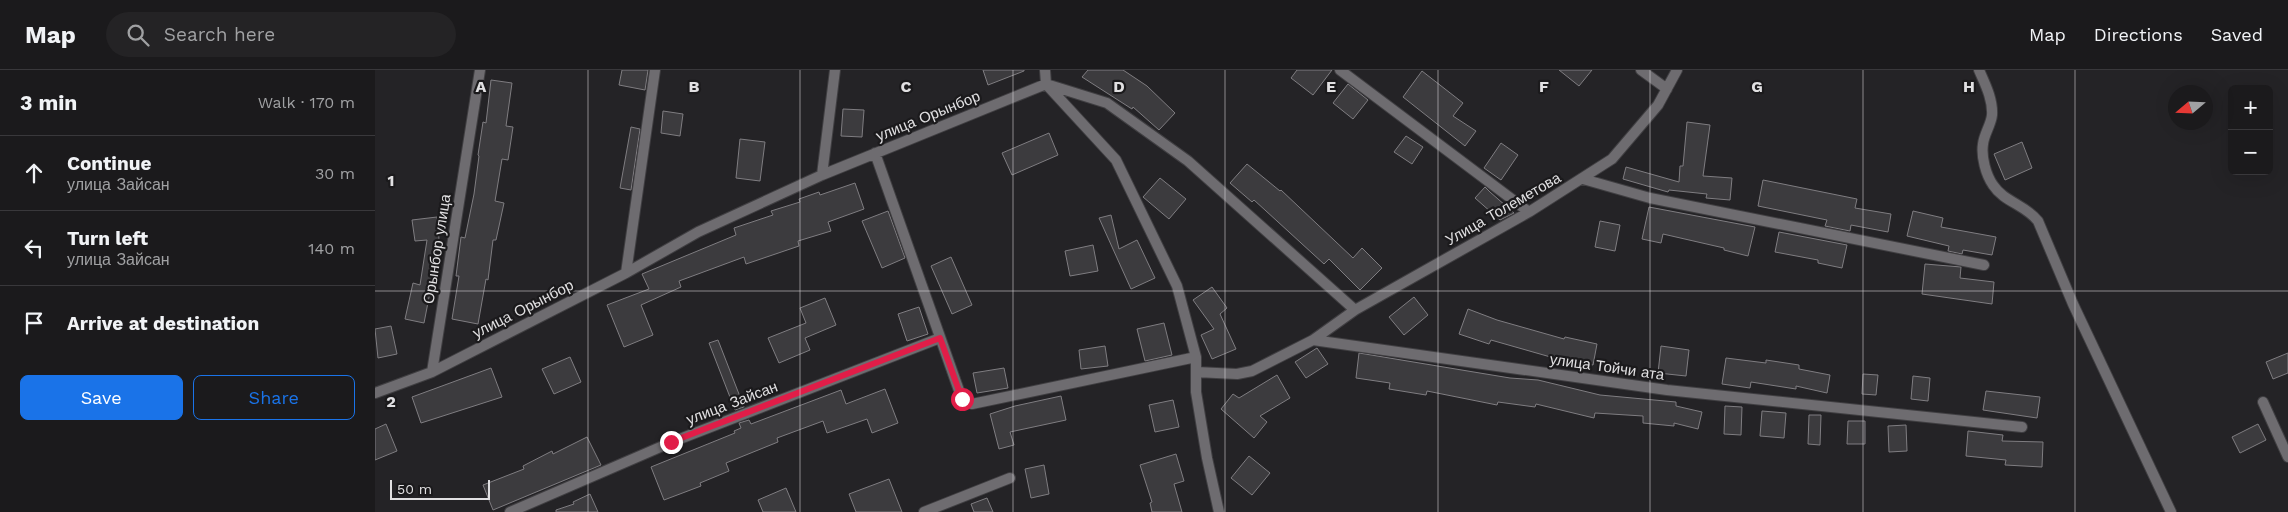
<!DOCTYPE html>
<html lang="en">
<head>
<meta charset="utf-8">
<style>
  :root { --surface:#1b1a1c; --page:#242325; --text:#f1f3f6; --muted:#a0a1a3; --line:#39383b; --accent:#1a73e8 }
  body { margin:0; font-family:"Work Sans",sans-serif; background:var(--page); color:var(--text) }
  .controls { position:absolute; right:15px; top:15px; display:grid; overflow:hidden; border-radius:8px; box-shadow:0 5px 20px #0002 }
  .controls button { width:45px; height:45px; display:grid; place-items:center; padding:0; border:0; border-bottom:1px solid var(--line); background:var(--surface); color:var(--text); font:25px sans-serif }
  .compass { position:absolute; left:1793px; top:15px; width:45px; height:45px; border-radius:50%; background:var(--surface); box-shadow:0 5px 20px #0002; rotate:251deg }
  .scale { position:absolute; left:15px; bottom:12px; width:100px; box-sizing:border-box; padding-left:5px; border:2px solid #e1e0e2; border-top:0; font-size:14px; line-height:18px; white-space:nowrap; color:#e1e0e2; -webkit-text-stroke:4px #1b1a1c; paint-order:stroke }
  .stop { position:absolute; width:15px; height:15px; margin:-11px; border:4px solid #e11d48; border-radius:50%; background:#fff }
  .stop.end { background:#e11d48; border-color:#fff; box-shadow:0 1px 5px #0008 }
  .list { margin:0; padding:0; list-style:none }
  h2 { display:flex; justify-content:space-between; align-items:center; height:65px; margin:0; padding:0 20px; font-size:21px }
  h2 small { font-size:16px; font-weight:400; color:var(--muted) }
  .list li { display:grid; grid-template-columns:32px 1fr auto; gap:15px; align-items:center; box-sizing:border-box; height:75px; padding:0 20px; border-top:1px solid var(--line) }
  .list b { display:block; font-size:19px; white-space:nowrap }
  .list p { margin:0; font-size:16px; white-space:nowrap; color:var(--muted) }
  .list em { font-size:16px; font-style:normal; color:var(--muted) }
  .actions { display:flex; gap:10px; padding:15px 20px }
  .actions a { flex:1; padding:11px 0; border:1px solid var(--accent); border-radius:8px; text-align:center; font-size:18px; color:var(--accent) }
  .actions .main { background:var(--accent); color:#fff }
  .icon { flex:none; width:28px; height:28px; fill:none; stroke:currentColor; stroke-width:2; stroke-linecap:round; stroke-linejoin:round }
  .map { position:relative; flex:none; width:1913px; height:442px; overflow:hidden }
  header { display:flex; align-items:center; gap:30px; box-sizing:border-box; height:70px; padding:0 25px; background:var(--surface); border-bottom:1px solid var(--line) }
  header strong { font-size:24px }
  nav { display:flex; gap:28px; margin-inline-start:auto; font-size:18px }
  .search { width:350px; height:45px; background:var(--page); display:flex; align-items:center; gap:12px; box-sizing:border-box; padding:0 18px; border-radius:28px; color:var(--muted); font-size:19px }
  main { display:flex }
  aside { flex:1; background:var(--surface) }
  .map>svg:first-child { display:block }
  .building { fill:#3c3b3e; stroke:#7f7d81 }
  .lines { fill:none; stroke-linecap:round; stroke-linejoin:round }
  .minor-casing { stroke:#403f42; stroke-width:12 }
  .minor { stroke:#6e6c70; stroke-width:10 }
  .route { stroke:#e11d48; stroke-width:6 }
  .grid { fill:none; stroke:#e1e0e2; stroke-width:1; stroke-opacity:0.55 }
  .labels { text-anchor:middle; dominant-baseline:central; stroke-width:4.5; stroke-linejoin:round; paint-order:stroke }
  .street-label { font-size:15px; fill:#e1e0e2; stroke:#1b1a1c }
  .grid-label { font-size:16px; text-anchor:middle; font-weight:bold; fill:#e1e0e2; stroke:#1b1a1c; stroke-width:4.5; stroke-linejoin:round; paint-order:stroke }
</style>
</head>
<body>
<header>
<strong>Map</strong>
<div class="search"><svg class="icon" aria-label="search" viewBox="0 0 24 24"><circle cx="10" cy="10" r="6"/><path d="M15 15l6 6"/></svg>Search here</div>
<nav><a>Map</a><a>Directions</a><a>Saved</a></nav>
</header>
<main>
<aside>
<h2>3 min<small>Walk · 170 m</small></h2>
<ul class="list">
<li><svg class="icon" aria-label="ahead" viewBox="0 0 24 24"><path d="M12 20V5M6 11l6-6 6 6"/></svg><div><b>Continue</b><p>улица Зайсан</p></div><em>30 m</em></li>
<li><svg class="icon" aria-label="left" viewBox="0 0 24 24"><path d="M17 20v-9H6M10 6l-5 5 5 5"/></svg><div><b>Turn left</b><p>улица Зайсан</p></div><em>140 m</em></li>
<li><svg class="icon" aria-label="arrive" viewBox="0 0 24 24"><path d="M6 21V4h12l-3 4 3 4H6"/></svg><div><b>Arrive at destination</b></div></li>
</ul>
<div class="actions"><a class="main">Save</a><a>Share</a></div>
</aside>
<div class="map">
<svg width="1913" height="442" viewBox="0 0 1913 442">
  <rect width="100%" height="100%" fill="#242326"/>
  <path class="building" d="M247,0H273L270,20L244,15Z
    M608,0H649V1L613,15Z
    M713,0H748L772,16L800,43L784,60L758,37L757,39L707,7Z
    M922,0H957L938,25L916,8Z
    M1184,0H1217L1204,16Z
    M1047,1L1088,33L1078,46L1101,61L1090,76L1028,27Z
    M116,10L137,13L131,56L138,57L133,90L127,89L120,131L129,133L121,170H118L113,210L111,209L103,254L77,249L84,206H81L86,167L90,168L99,124L104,86L103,85L108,52L111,53Z
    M973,14L993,30L978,49L958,33Z
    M468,39L489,40L487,67L466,66Z
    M288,41L308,44L305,66L286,63Z
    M1312,52L1335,55L1328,106L1357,108L1355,130L1331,128L1332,124L1294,120L1293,122L1248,109L1251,97L1304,112L1305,96H1308Z
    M256,57L265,59L256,120L245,118Z
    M674,63L683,85L637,105L627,83Z
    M1031,66L1048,77L1037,94L1019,82Z
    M365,69L390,72L385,111L361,108Z
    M1647,72L1657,98L1630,110L1619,84Z
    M1126,73L1143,85L1126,110L1109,98Z
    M872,94L905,121L906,120L978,188L987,178L1007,198L985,220L954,189L949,194L879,130L877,132L855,113Z
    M785,108L811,129L794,149L768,127Z
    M1388,110L1482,129L1480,138L1516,144L1513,162L1476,155L1475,161L1450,156L1452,150L1383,136Z
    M480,113L489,139L453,152L456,161L423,171L424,176L371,194L369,187L304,211L306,217L266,235L278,265L249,277L232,235L274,219L267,204L361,165L359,158L398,145L396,141L425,132L424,129L444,122L445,125Z
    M1110,117L1115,122L1139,143L1125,150L1100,128Z
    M1274,137L1380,157L1373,186L1349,180V178L1288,164L1286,173L1267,169Z
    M513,141L530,188L507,198L487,151Z
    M1538,141L1568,148L1566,157L1621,167L1617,185L1588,180L1587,184L1573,181L1574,176L1532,166Z
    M736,145L744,179L762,170L780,208L756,219L724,148Z
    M62,147L64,169H63L56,217L49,253L30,249L38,213L45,215L52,170L40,171L37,150Z
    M1225,151L1245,155L1240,181L1220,177Z
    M1404,162L1472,175L1467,198L1443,193V190L1400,182Z
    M718,175L723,201L695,206L690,181Z
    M576,187L597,235L577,244L556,196Z
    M1550,194L1586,197L1585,208L1619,212L1617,234L1547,224Z
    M837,217L852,238L845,244L861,279L837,289L826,265L839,259L818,230Z
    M1039,227L1053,245L1029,265L1014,247Z
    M450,228L461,255L430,268L435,280L404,293L393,268L431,253L425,238Z
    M544,237L553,264L532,271L523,244Z
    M1093,239L1122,250L1189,269L1190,267L1222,274L1218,295L1179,288L1116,270L1114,274L1084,264Z
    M789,253L797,285L770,291L762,259Z
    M16,256L22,284L3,288L0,259Z
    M343,270L369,337L360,340L334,273Z
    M730,276L733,296L706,299L704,280Z
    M1286,276L1314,280L1311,306L1283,303Z
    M942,278L953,294L931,308L920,292Z
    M984,283L1135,308L1163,310L1225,325L1301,332V336L1327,342L1323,359L1299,353V356L1268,353V346L1220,343L1219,348L1161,334L1160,337L1123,332L1122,335L1052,321L1051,325L1014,319L1015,313L981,308Z
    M1913,283V303L1898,309L1891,292Z
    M195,287L206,312L179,324L167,299Z
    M1351,288L1391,293V290L1424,295V299L1455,305L1452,323L1421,316V319L1376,312L1375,318L1347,314Z
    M116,298L127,327L46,353L37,327Z
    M629,298L633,318L602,323L598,303Z
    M1488,304L1503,305L1501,325L1487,324Z
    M902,305L915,328L885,346L892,352L879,368L846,339L858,324L864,328Z
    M1538,306L1555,308L1553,331L1536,329Z
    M510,319L523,353L497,363L492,349L452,363L448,351L402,368L403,372L351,393L354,401L325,413L326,416L289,430L276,397L360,363L359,361L366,358L364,353L374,350L376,354L466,320L471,334Z
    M1611,321L1665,327L1662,348L1608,340Z
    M686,326L691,350L635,362L639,375L624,379L615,344L640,336Z
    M798,330L804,357L780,362L774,335Z
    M1350,336L1367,337L1366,365L1349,364Z
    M1387,341L1411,343L1409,368L1385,366Z
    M1434,345H1446L1445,375L1433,374Z
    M1473,351H1490V374H1472Z
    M11,354L22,381L0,390V359Z
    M1883,354L1891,370L1865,383L1857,367Z
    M1531,355L1532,381L1514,382L1513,356Z
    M1593,361L1628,365L1627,371L1668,372L1667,397L1630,395L1631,390L1591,386Z
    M212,367L226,395L118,440L108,415L149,399L148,396L177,381L178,384Z
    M801,384L809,411L799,414L807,442H777L775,433L777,432L765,395Z
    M874,386L895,403L877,425L856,408Z
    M669,395L674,424L656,428L650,399Z
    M514,409L527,442H481L474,424Z
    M411,418L421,442H388L383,430Z
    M215,424L223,442H181V440L199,434L198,432Z
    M612,428L618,442H599L596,434Z"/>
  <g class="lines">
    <defs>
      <path id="minor" d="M670,0L671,14L741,90L802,216L821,287V322L832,388L844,442
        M965,0L1154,142
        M1266,0L1292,19
        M1604,0C1610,14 1618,29 1617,45C1616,55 1609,64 1608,74C1606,87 1611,105 1618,115C1629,132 1651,135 1663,151L1698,234L1796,442
        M500,83L587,329L597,334L821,287
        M447,105L460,0
        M1208,109L1275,128L1609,195
        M251,203L280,0
        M938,270L980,240L1154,142L1237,89L1283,35L1302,0
        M57,302L251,203L323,162L447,105L671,14L732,33L813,91L980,240
        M821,302L862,304L877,301L938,270L1292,320L1647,357
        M0,323L57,302L105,0
        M1888,332L1913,387
        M135,442L297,372L565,268
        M549,442L635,408"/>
    </defs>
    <use href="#minor" class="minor-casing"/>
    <use href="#minor" class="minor"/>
  </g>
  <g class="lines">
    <path class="route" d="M296,372L565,268L587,329"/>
  </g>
  <path class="grid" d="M213,0V442M425,0V442M638,0V442M850,0V442M1063,0V442M1275,0V442M1488,0V442M1700,0V442M0,221H1913"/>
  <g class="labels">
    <g class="street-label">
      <text transform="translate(553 46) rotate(-22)">улица Орынбор</text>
      <text transform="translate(1128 139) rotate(-30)">Улица Толеметова</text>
      <text transform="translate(62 179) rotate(-81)">Орынбор улица</text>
      <text transform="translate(148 239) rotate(-27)">улица Орынбор</text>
      <text transform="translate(1232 297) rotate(8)">улица Тойчи ата</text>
      <text transform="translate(357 333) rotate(-21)">улица Зайсан</text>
    </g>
  </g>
  <g class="grid-label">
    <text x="106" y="22">A</text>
    <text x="319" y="22">B</text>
    <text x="531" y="22">C</text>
    <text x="744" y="22">D</text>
    <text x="956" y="22">E</text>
    <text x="1169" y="22">F</text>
    <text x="1382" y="22">G</text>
    <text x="1594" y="22">H</text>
    <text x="16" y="116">1</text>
    <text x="16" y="337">2</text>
  </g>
</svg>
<div class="controls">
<button>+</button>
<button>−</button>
</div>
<svg class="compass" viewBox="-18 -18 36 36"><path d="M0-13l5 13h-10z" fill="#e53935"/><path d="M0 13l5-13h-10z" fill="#a0a1a3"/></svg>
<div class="scale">50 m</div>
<div class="stop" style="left:587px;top:329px"></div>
<div class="stop end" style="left:296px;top:372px"></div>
</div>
</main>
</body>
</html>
